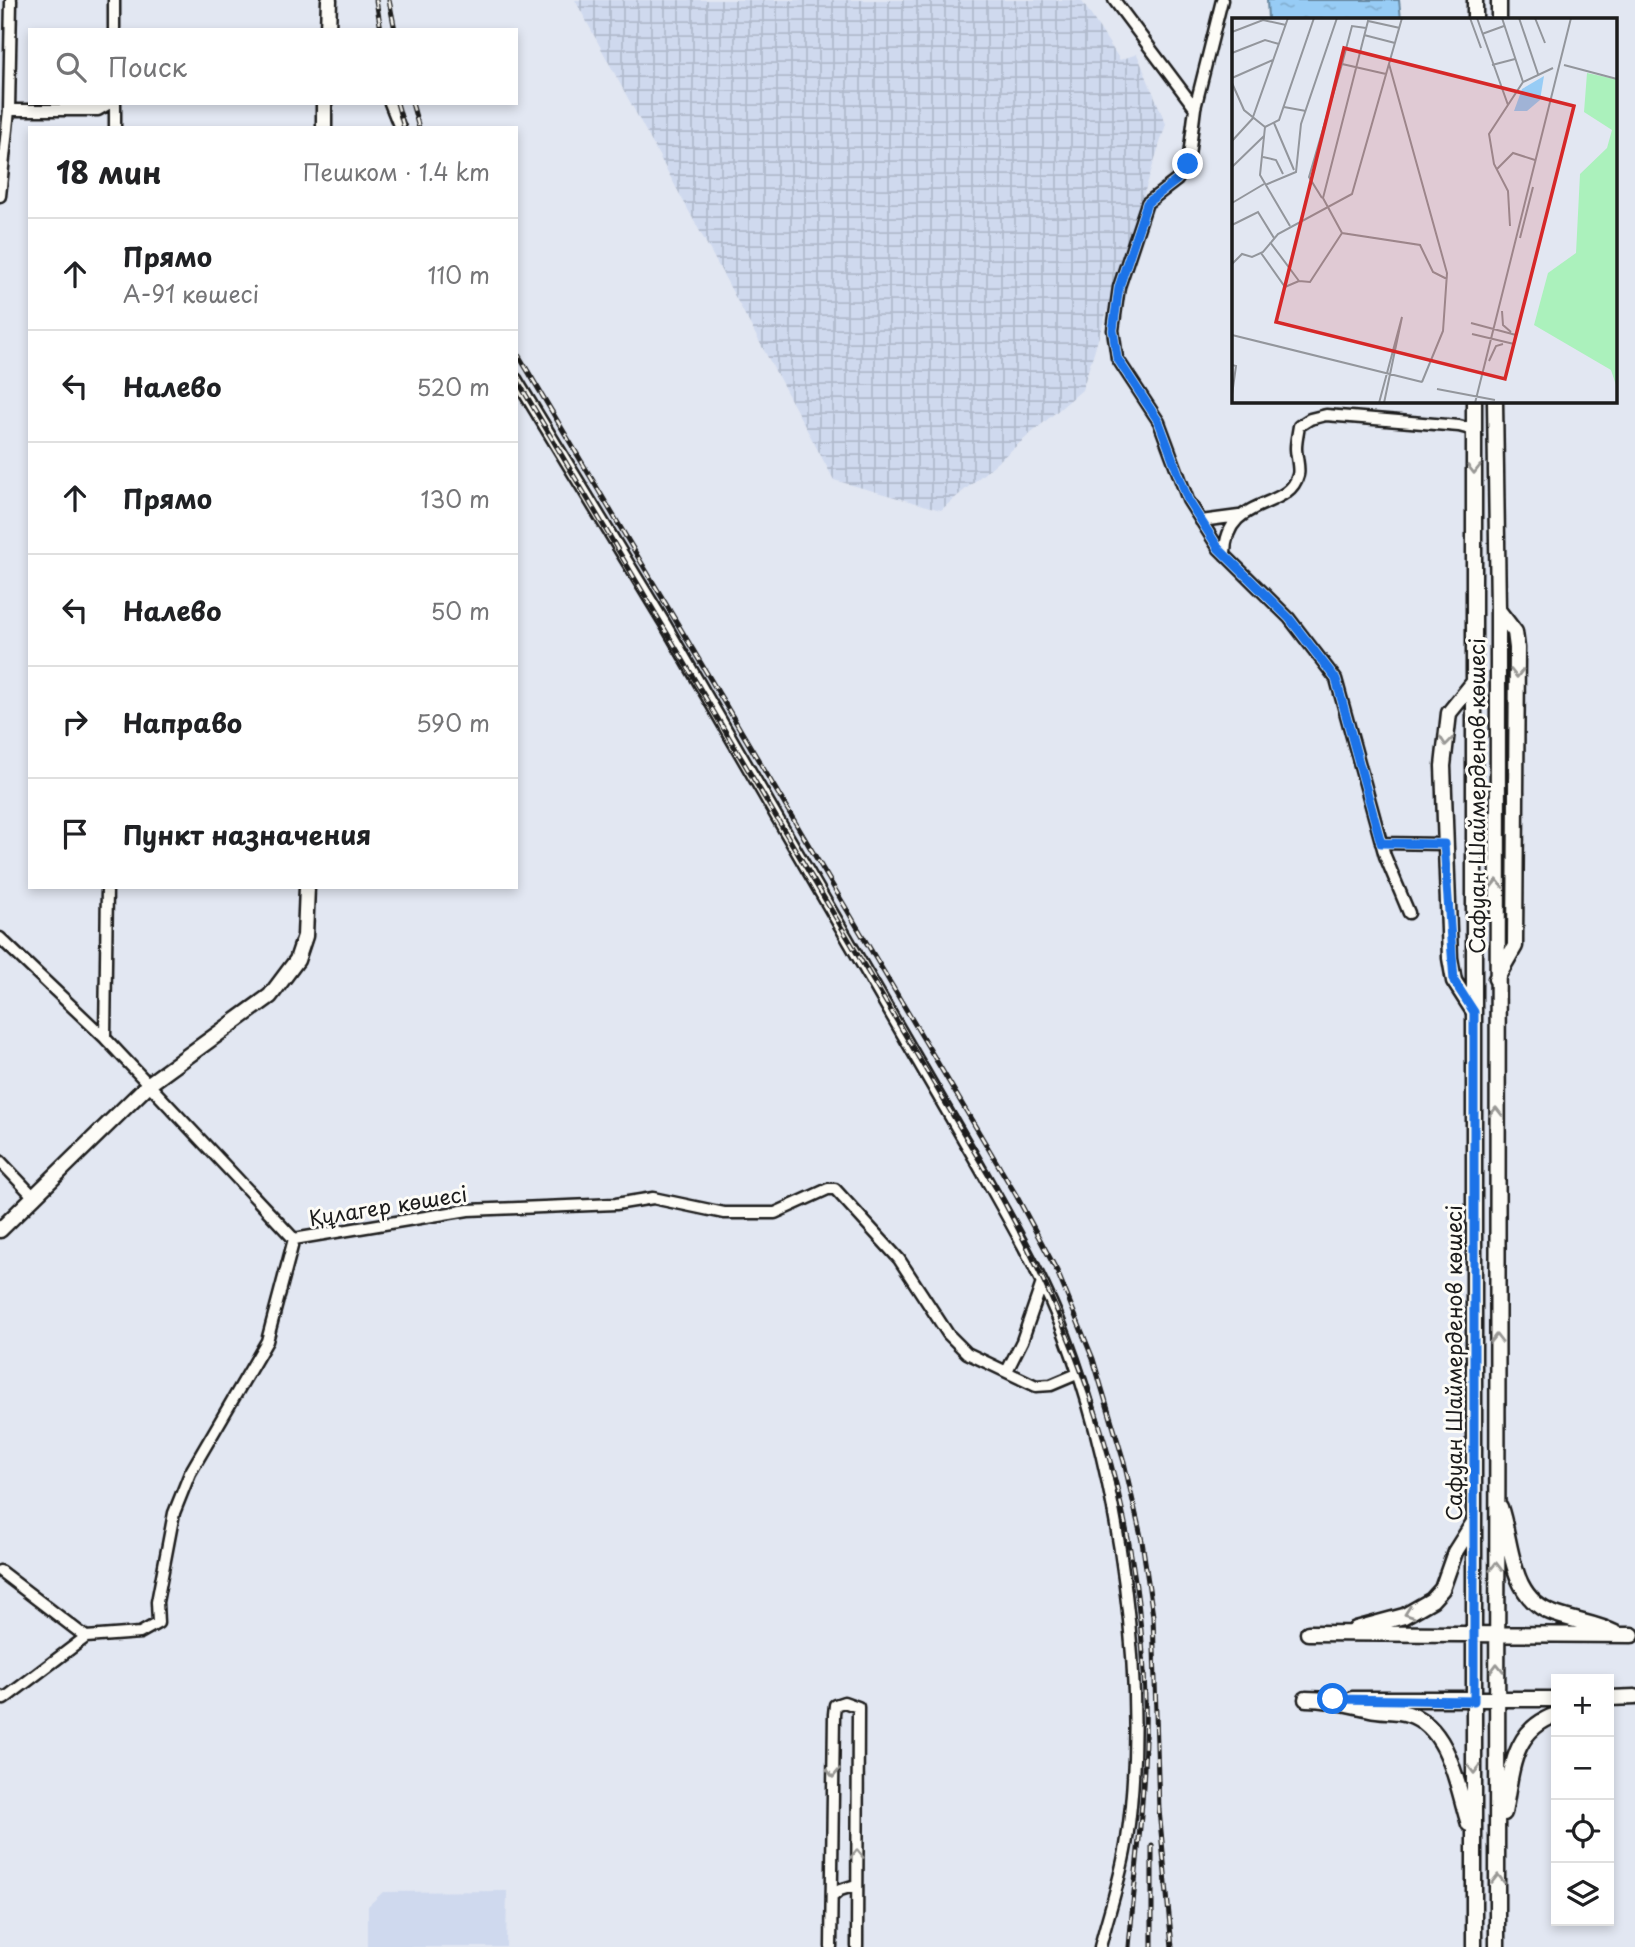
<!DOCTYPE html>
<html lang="ru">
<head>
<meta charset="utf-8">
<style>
  :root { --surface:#fff; --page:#f2f2f2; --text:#202124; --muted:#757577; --line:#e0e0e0 }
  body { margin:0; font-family:"Playpen Sans",sans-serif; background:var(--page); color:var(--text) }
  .controls { position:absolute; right:21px; bottom:21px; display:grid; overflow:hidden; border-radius:0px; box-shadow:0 4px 10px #0003 }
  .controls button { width:63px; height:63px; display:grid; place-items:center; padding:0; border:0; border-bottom:2px solid var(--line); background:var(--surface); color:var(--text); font:35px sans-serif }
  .stop { position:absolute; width:21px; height:21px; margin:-16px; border:5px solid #1a73e8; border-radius:50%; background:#fff }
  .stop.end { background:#1a73e8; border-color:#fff; box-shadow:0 2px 7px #0008 }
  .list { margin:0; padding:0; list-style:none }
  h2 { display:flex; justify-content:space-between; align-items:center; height:91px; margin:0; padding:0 28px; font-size:30px }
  h2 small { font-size:23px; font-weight:400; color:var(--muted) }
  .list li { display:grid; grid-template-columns:46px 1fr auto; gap:21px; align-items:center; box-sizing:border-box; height:112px; padding:0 28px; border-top:2px solid var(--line) }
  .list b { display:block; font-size:26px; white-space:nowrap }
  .list p { margin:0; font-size:23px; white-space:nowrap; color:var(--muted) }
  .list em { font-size:23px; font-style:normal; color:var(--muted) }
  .icon { flex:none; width:38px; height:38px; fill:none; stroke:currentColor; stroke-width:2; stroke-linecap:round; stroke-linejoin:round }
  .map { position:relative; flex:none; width:1635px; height:1947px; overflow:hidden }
  .search { position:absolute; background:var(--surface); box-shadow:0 4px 10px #0003; left:28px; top:28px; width:490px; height:77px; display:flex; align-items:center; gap:18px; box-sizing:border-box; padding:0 24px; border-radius:0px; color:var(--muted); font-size:26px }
  .panel { position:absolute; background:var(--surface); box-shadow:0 4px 10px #0003; left:28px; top:126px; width:490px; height:763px; border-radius:0px }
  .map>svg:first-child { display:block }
  .built { fill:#cfd9ee }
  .industrial { fill:url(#industrial-grid) }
  .water { fill:url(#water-ripples); stroke:#66869e; stroke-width:2 }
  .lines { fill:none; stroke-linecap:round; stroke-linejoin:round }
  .street-casing { stroke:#1c1c1c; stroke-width:15 }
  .secondary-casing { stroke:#1c1c1c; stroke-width:19 }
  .street { stroke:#fdfcf7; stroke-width:10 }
  .secondary { stroke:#fdfcf7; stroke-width:14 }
  .rail-casing { stroke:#1c1c1c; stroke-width:5 }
  .rail { stroke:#fdfcf7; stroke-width:2.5; stroke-dasharray:8; stroke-linecap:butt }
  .oneway { stroke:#989794 }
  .route { stroke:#1a73e8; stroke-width:9 }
  .labels { text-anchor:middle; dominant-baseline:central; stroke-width:6; stroke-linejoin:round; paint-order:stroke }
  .street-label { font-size:21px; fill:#1c1c1c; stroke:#fdfcf7 }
  .inset-road { fill:none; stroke:#93969c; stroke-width:2 }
  .view { fill:#d62828; fill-opacity:0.15; stroke:#d62828; stroke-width:3.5 }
  .inset-edge { fill:none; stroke:#1c1c1c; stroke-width:3.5 }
</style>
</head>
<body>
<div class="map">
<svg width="1635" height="1947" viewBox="0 0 1635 1947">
  <defs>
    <pattern id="industrial-grid" width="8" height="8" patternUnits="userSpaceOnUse" patternTransform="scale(1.75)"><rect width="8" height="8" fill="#cfd9ee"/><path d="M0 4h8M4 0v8" fill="none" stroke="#b1bacc"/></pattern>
    <pattern id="water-ripples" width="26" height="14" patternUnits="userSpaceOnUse" patternTransform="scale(1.75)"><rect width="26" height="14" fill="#97ccf5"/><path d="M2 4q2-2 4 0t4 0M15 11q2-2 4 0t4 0" fill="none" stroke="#82afd1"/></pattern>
  </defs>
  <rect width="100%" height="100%" fill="#e2e7f2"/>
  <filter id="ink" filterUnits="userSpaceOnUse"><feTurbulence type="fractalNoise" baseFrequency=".0143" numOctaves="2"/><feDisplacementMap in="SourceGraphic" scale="14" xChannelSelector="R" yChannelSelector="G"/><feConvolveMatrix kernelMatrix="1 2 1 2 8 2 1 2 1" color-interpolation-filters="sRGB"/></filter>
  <g filter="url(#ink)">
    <path class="built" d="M507,1891L506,1947H368V1906L383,1892Z"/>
    <path class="industrial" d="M575,0H1081L1120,60L1137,54L1166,124L1082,390L941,510L834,480Z"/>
    <path class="water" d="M1267,0H1399L1401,19H1268Z"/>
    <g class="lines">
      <defs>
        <path id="street" d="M114,0V30
          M1114,0L1195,108
          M1222,0L1195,108L1188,164L1177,180L1147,203L1119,287L1113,330L1117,358L1159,422L1188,500L1219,549L1289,618L1336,679L1385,856L1409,913
          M390,103L400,128
          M9,110L11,0
          M115,128V103
          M0,196L9,110H98L110,103
          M516,379L665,624L976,1161C1008,1218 1042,1275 1065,1336C1120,1480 1149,1686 1127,1839C1122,1875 1109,1911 1100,1947
          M1201,521L1239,516
          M1225,555C1224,495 1289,512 1298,475C1300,468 1296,456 1296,448C1296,441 1298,433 1299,426L1310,419L1326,415L1459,426L1474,430
          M1381,843L1444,844
          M107,887L105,1038L294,1239L468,1210L616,1204L653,1198L724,1213H775L828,1189H835L899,1259L948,1334L967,1353L1036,1386L1051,1385L1077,1374
          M0,938L105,1038
          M0,1161L35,1198
          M1007,1371L1022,1341L1042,1283
          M0,1571L86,1637L4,1699L0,1696
          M86,1637L140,1633L158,1623L157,1602L174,1513L190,1473L267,1341L294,1239
          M832,1897L840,1890L856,1885
          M831,1947L834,1714L835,1705L844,1702L858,1707L857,1947"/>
        <path id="secondary" d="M1475,19V0
          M1499,19V0
          M328,30L329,0
          M324,128V103
          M1495,401L1498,610L1497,1947
          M1496,979L1515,946L1517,648L1515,632L1498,610
          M1474,1012L1454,981L1450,958L1443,766L1449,713L1474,682
          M0,1230L149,1084L270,996L297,960L305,936L307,887
          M1500,1507C1513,1545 1509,1599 1555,1614C1577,1622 1596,1623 1617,1634
          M1356,1629L1404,1616L1432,1600L1442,1589L1455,1552L1474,1522
          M1308,1633L1632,1635
          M1609,1698L1635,1697
          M1306,1699C1329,1699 1347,1704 1370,1709C1382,1712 1396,1710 1408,1714C1450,1727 1457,1787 1469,1824
          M1352,1699H1556
          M1504,1813C1512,1773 1511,1730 1556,1715
          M1474,1947V401"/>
      </defs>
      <use href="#street" class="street-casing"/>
      <use href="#secondary" class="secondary-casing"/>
      <use href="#street" class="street"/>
      <use href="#secondary" class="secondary"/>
      <defs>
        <path id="rail" d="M376,0L381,30
          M389,0L395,30
          M397,103L404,128
          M412,103L419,128
          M516,351L1016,1195L1057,1271L1093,1359L1124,1462L1142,1541L1153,1616L1159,1810L1172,1947
          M516,378L1003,1200C1088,1357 1141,1519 1145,1699C1147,1781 1136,1865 1129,1947
          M1152,1846V1947"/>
      </defs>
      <use href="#rail" class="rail-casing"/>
      <use href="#rail" class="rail"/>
    </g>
    <defs><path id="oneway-chevron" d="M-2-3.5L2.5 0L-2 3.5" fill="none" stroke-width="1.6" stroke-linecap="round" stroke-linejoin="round" transform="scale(1.75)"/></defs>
    <g class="oneway">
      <use href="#oneway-chevron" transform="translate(1474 469) rotate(90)"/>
      <use href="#oneway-chevron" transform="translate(1517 673) rotate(90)"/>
      <use href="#oneway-chevron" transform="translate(1446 741) rotate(96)"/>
      <use href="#oneway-chevron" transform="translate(1497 884) rotate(-90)"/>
      <use href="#oneway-chevron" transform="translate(1496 1112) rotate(-90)"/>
      <use href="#oneway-chevron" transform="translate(1496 1339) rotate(-90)"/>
      <use href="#oneway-chevron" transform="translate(1496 1567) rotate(-90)"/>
      <use href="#oneway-chevron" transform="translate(1409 1613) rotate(161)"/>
      <use href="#oneway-chevron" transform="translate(1497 1668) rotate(-91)"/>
      <use href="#oneway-chevron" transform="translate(1474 1769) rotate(90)"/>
      <use href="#oneway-chevron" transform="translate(833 1773) rotate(91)"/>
      <use href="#oneway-chevron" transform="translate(857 1854) rotate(-90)"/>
      <use href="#oneway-chevron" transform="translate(1498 1879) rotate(-90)"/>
    </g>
  </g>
  <g class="lines" filter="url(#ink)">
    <path class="route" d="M1188,164L1177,180L1147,203L1119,287L1113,330L1117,358L1159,422L1188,500L1219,549L1289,618L1336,679L1381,843L1444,844L1454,981L1474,1012V1701L1333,1699"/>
  </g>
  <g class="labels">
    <g class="street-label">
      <text transform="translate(1476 796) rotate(-90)">Сафуан Шаймерденов көшесі</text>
      <text transform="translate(388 1205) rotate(-9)">Құлагер көшесі</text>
      <text transform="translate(1453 1363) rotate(-90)">Сафуан Шаймерденов көшесі</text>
    </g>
  </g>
  <g transform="translate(1232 18)">
    <rect width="385" height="385" fill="#e2e7f2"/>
    <path d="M385,54V370L379,352L302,307L316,255L344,235L348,156L375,130L380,112L352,94L355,55L383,61Z" fill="#abf1bc"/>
    <path d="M312,58L308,82L295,93H282L290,71Z" fill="#97ccf5"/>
    <path class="inset-road" d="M238,0L249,30M245,0L276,87M270,0L291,64M287,0L306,56M303,0L313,25M168,10L136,3L91,180L110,215L188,227L201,254L215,261M0,14L31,2L54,7M250,16L272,8M132,17L163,25M0,35L33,22L47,26M110,46L120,8L134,10M157,46L215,255L211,313L190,364M260,47L283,41M332,47L385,61M0,60L41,42M0,65L12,92L33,109M52,89L74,93M21,99L56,0M42,105L62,152M33,109L47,102L82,0M33,109L28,157L58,208M0,123L22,99M31,139L44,142L51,156M0,149L32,118M265,151L281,135L303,142M33,167L64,154L69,106L105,0M90,180L77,159L110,46L154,56M0,185L32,166M0,207L26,194L42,220M278,208L276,173L262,146L257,116L291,64L321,50M288,220L301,169M29,235L53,269L67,263L38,224M0,246L10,236L20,239L31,234L46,216L120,176L170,0M67,263L78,264L110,215M270,293L271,307L279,314M239,305L284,317M240,316L282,326M0,317L190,364M257,343L264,328L271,326M0,347L4,348L0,377M205,371L263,382M147,385L170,299M152,385L170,299M243,385L339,0"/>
    <path class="view" d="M112,30L342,88L273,361L44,304Z"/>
    <rect width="385" height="385" class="inset-edge"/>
  </g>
</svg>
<div class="controls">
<button>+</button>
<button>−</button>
<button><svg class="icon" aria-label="locate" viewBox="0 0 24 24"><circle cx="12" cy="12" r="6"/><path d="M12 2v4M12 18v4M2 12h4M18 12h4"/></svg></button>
<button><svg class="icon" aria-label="layers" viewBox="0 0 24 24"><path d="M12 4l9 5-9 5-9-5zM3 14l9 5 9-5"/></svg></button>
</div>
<div class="stop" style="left:1333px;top:1699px"></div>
<div class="stop end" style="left:1188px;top:164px"></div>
<div class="search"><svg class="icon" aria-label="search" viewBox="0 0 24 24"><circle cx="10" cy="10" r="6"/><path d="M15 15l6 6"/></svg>Поиск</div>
<section class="panel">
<h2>18 мин<small>Пешком · 1.4 km</small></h2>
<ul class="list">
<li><svg class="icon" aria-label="ahead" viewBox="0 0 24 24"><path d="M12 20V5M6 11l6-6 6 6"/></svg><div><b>Прямо</b><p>А-91 көшесі</p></div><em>110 m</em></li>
<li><svg class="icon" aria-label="left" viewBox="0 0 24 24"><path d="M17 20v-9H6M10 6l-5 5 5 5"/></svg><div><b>Налево</b></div><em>520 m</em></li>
<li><svg class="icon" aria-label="ahead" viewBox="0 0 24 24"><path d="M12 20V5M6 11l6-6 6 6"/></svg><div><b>Прямо</b></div><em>130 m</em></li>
<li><svg class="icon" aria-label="left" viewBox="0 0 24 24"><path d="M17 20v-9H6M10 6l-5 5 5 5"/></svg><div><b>Налево</b></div><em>50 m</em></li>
<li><svg class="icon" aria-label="right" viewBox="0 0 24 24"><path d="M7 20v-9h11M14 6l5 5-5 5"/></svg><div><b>Направо</b></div><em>590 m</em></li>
<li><svg class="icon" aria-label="arrive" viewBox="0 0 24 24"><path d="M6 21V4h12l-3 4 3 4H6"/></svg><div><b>Пункт назначения</b></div></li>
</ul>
</section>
</div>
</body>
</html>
